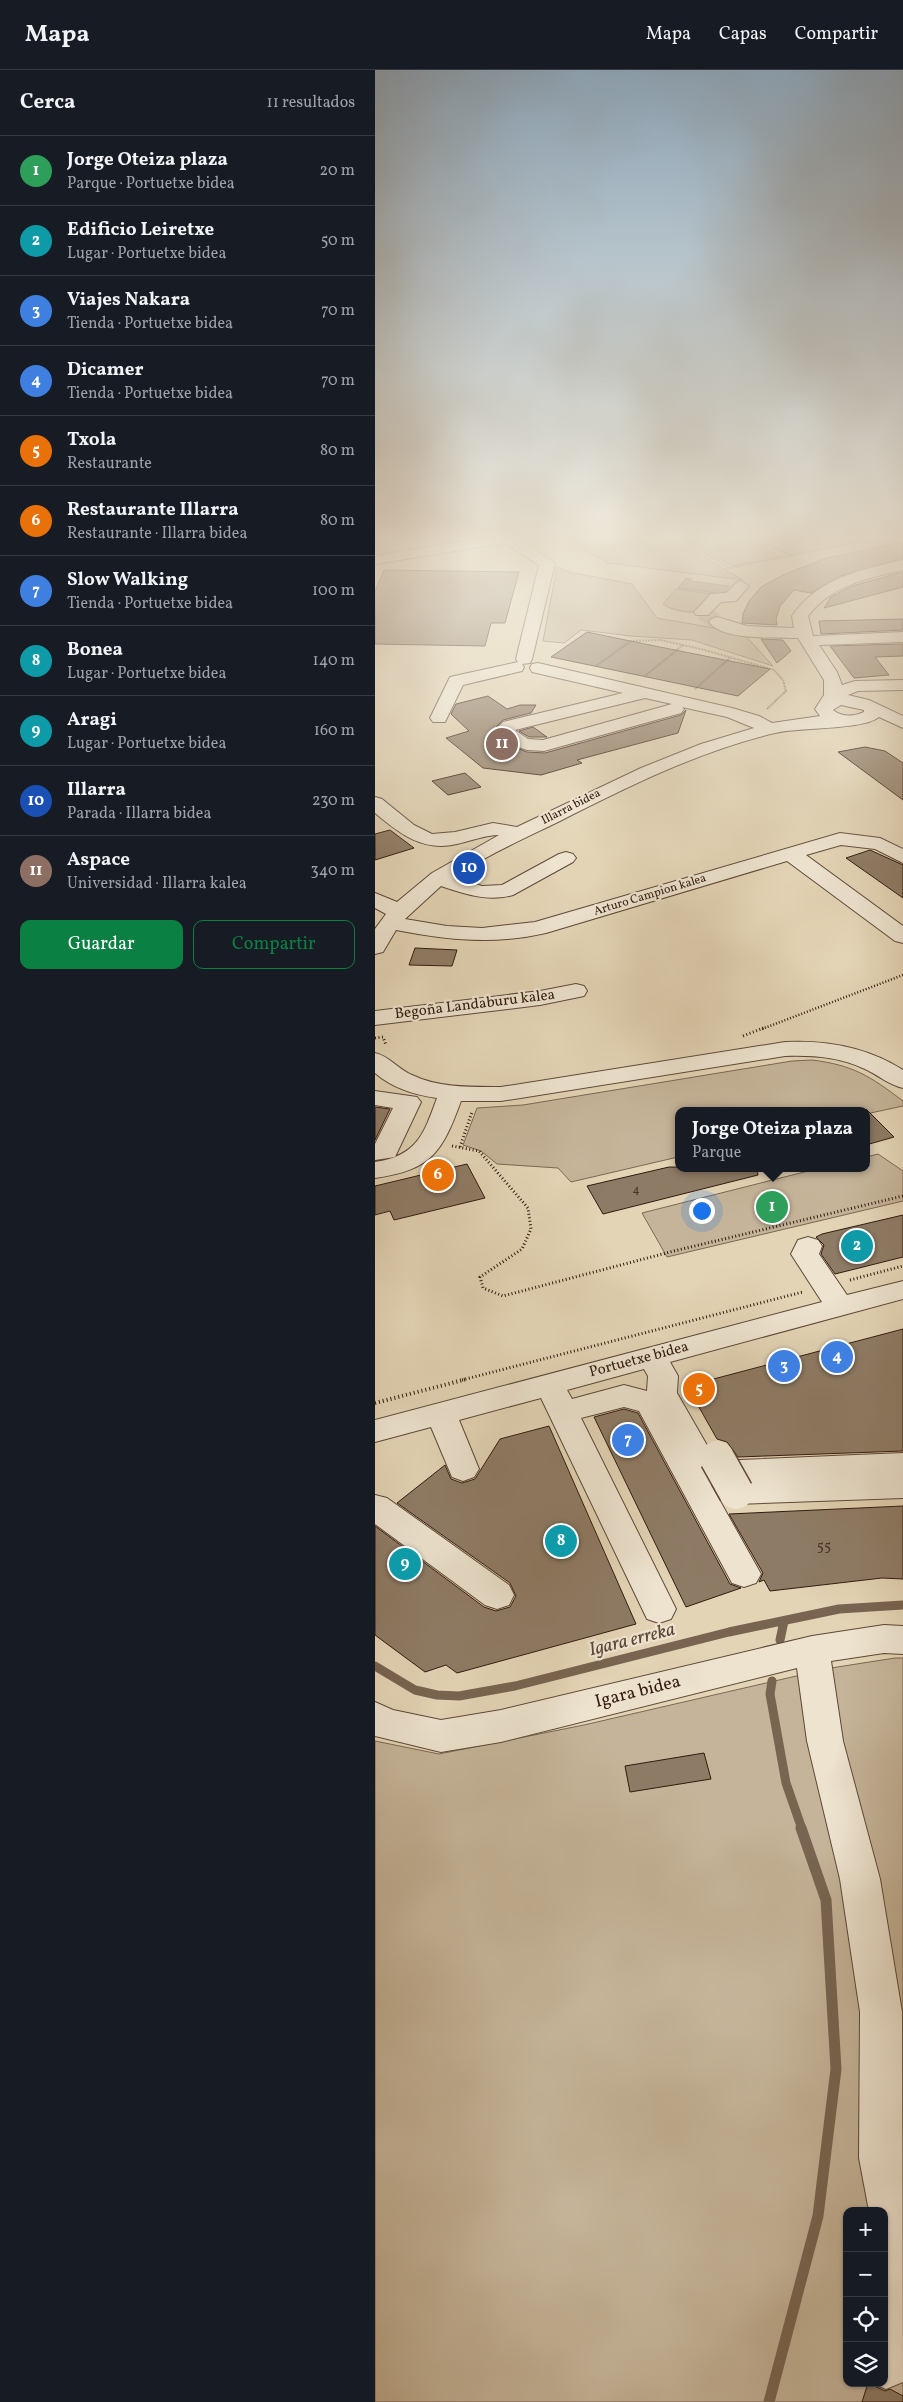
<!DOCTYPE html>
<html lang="es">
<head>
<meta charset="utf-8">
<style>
  :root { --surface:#171b24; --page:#20242c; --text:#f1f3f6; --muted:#9ea1a6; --line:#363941; --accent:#0b8043 }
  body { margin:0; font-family:Vollkorn,serif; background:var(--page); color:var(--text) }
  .controls { position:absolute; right:15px; bottom:15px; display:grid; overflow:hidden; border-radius:10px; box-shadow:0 1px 4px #0004 }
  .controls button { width:45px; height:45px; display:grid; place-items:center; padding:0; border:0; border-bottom:1px solid var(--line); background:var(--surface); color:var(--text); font:25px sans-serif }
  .you { position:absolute; left:326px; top:1140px; width:18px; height:18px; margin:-12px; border:4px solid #fff; border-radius:50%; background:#1a73e8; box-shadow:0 0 0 8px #1a73e833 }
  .badge { display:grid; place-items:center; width:32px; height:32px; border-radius:50%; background:var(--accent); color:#fff; font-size:16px; font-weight:700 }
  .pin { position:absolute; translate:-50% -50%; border:2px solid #fff; box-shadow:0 1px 5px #0006 }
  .popup { position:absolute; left:300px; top:1037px; width:195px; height:65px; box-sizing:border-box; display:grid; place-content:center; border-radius:10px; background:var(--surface); filter:drop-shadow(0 1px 4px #0005); font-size:16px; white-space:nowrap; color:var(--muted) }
  .popup b { font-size:19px; color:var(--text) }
  .popup::after { content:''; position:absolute; left:50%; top:100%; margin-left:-10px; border:10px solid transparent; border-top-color:var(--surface) }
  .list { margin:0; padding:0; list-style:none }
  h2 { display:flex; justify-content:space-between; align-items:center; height:65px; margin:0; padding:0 20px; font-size:21px }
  h2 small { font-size:16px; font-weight:400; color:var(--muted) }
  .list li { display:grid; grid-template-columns:32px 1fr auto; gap:15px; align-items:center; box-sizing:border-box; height:70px; padding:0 20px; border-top:1px solid var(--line) }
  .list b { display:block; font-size:19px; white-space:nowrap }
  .list p { margin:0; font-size:16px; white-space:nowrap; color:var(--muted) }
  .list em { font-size:16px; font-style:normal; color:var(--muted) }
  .actions { display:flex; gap:10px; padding:15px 20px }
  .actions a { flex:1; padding:11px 0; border:1px solid var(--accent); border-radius:10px; text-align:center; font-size:18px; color:var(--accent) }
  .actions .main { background:var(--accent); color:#fff }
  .icon { flex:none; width:28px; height:28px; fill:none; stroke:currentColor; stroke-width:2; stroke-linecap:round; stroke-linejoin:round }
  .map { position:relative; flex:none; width:528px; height:2332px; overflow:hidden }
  header { display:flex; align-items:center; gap:30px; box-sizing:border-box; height:70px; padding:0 25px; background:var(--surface); border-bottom:1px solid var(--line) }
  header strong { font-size:24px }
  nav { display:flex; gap:28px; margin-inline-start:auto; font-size:18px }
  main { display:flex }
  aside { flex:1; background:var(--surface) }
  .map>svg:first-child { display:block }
  .green { fill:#c5b499; stroke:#7c6754; fill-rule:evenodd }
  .water { fill:#a7957d; stroke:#786451 }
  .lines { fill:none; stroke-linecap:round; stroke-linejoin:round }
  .stream-far1 { stroke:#786451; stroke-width:9 }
  .stream { stroke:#786451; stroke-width:11 }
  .building { fill:#8e7b65; stroke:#321a0f }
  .minor-tunnel { stroke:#c0af94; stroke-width:16; stroke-dasharray:16 8; stroke-linecap:butt }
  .minor-casing { stroke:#5e4838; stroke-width:2 }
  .path-far3 { stroke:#321a0f; stroke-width:2; stroke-dasharray:0.5 1; stroke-linecap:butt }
  .path-far2 { stroke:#321a0f; stroke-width:2.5; stroke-dasharray:1 2; stroke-linecap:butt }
  .path-far1 { stroke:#321a0f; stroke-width:3; stroke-dasharray:1 2.5; stroke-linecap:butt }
  .path { stroke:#321a0f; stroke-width:4; stroke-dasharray:1 3; stroke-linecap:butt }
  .minor { fill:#ede3cf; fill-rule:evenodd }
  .minor-bridge-casing { stroke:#5e4838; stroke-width:37; stroke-linecap:butt }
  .minor-bridge { stroke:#ede3cf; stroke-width:34 }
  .labels { text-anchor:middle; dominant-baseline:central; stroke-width:4.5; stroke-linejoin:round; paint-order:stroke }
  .far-street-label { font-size:12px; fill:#321a0f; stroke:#ede3cf }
  .number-label { font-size:12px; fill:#493224 }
  .street-label { font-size:15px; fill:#321a0f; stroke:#ede3cf }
  .near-number-label { font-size:15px; fill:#493224 }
  .near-street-label { font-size:18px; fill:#321a0f; stroke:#ede3cf }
  .near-water-label { font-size:19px; font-style:italic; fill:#5b4536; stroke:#ede3cf }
</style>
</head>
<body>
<header>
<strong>Mapa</strong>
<nav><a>Mapa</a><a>Capas</a><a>Compartir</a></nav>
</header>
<main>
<aside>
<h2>Cerca<small>11 resultados</small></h2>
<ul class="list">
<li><span class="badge" style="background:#2e9e5b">1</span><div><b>Jorge Oteiza plaza</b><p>Parque · Portuetxe bidea</p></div><em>20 m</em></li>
<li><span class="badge" style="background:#0f9aa8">2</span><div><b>Edificio Leiretxe</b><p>Lugar · Portuetxe bidea</p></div><em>50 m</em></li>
<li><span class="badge" style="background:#3f7fe0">3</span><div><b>Viajes Nakara</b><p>Tienda · Portuetxe bidea</p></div><em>70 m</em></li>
<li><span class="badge" style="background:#3f7fe0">4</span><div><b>Dicamer</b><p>Tienda · Portuetxe bidea</p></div><em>70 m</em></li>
<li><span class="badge" style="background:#e8710a">5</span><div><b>Txola</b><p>Restaurante</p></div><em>80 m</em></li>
<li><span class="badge" style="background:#e8710a">6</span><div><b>Restaurante Illarra</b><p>Restaurante · Illarra bidea</p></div><em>80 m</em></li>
<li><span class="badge" style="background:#3f7fe0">7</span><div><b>Slow Walking</b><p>Tienda · Portuetxe bidea</p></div><em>100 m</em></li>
<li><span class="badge" style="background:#0f9aa8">8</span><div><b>Bonea</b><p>Lugar · Portuetxe bidea</p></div><em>140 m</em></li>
<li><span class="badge" style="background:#0f9aa8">9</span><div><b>Aragi</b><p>Lugar · Portuetxe bidea</p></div><em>160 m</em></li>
<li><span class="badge" style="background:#1a4fb4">10</span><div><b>Illarra</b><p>Parada · Illarra bidea</p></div><em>230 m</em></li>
<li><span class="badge" style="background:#8d6e63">11</span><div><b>Aspace</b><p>Universidad · Illarra kalea</p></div><em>340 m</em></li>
</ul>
<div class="actions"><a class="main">Guardar</a><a>Compartir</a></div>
</aside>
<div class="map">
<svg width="528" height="2332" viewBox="0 0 528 2332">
  <rect width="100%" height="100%" fill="#e3d4b5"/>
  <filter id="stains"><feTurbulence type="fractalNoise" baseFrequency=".004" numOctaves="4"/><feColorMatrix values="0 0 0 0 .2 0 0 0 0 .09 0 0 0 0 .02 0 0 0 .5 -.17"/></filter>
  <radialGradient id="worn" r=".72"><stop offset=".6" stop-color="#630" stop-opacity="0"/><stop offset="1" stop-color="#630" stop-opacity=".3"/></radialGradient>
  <path class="green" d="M185,466H294L368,510L233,493Z
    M318,466H368L405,487L358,496L309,468Z
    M383,466H472L482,472L415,485Z
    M182,497L194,502L257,514L282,548L368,563L398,596L317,570L256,566L206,560L189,573L168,571Z
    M301,519L341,525C337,529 332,537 327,540C318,545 295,540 288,534Z
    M437,990C478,995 495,1006 528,1031V1036L491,1044V1041H303V1087L196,1112L183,1098L122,1094L106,1081L88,1075L102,1038L148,1035L417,991Z
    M503,1084L528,1101V1131L292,1187L267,1143L445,1098H491V1087Z
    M520,1588H528V2332H0V1671L64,1684L209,1655L456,1598ZM472,2141H509V2313H472Z"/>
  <path class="water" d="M311,508L316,509L315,511L354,516L348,524L303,518Z"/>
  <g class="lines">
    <path class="stream-far1" d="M405,1570L409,1551
      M0,1596L40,1620L62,1625L84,1626L140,1616L354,1562L464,1539L528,1535
      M397,1611L395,1624L411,1713L427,1759"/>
    <path class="stream" d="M394,2332L443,2146L461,1999L451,1830L426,1758"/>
  </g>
  <path class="building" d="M528,472V488L465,506L436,523L419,520L405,536L401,549L402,555L367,553L368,544L374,531L386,517L410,504L452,488Z
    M9,500L144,502L130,553H116L110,576L0,574V521Z
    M528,502V517L449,538L456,527L477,516Z
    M528,549V560L446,564L444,551Z
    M212,562L260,572L395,599L363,626L176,587Z
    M386,569L408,570L416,581L402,593Z
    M528,574V586L500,587L514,605L479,608L455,576Z
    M113,626L132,639L145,635H161L156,643L128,650L119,659L134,675L152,682L170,683L306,645L311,640L303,663L202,690L207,693L166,705L108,698L71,668L94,661L76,644L81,634Z
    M158,657L172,667H154L144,661Z
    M490,677L510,681L528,693V730L463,682Z
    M90,703L106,717L73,725L57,711Z
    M15,760L39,778L0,790V764Z
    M495,780L528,795V828L471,788Z
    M40,878L82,880L77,896L34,895Z
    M0,1037L15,1039L0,1070Z
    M491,1039L519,1067L491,1075Z
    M92,1094L110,1128L19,1150L15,1141L0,1145V1116Z
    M294,1097L382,1098L383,1105L228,1144L212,1116Z
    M528,1145V1187L460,1204L446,1184L449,1175L441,1167L447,1164Z
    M528,1259V1381L363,1387L352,1372L342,1369L312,1316Z
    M249,1339L263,1343L355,1514L366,1518L311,1537L219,1347Z
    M174,1356L261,1554L82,1603L71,1595L50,1602L0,1565V1456L109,1537L121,1541L135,1537L141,1526L135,1513L22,1433L70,1395L76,1409L87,1413L100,1409L125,1369Z
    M528,1436V1509L507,1508L395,1521L389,1510L384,1512L388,1503L354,1444Z
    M329,1683L336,1709L255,1722L250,1696Z
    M493,2313L510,2321L515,2319L528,2326V2332H487Z"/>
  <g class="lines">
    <path class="minor-tunnel" d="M327,542L342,552"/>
    <defs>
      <path id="minor" d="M119,466H138L180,493L157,589L155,593L147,594L149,597L147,601L88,615L70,652H58L55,648L75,607L143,592L141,589L164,495L129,473L0,494V486Z
        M528,490V500C492,508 457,515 433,546L438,566L528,562V572L444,575L462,602L467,615L480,611L528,610V620L483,621L473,625L494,630L528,646V658L504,647C489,660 425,657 400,663C324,681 252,717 183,752C148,769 112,785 79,807L107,816L127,815L184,784L191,782L198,784L201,788L198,792L138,825C112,832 90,824 66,816L30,849L72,856L107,858L160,852L465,763L505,768L528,779V793L500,779L466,775L431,785L528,856V873L520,871L412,791L171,863C120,875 72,870 21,860L8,882L0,884V859L11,844L0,838V823L22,832L57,803L124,765C110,765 96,771 82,774C48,782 25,764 0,743V727L7,729L39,755L57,764L80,762L118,753L142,757L266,698L326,674L379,658L352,647L307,637L309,639L306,643L169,681L152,680L135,674L121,659L128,652L248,623L157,602L155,598L157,594L163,593L357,638L384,646L397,653L445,646L440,639L449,625V610L423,568C402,567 347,571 334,552L336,549L342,547L372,556L419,558L417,546C443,508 485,500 528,490ZM270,628L297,634L168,670L153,669L140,660ZM466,635L489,640V642C478,647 467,647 458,640Z
        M366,511L374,516L361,531L346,532L333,545H321L319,542L336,524L351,523L361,513Z
        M201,914L209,916L212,921L209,926L165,935L0,955V941L165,921Z
        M410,972C452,970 492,977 528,1000V1018C514,1015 503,1005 490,999C464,987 438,985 410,986L126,1031H86C67,1083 56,1100 0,1108V1092C42,1086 49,1064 62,1028C40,1025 17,1018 0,1003V983C14,986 23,999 37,1005C64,1018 96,1017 126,1017Z
        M0,1021L42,1027L46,1032L20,1087L0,1090V1074L18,1038L0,1035Z
        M433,1167L443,1170L447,1176L444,1184L472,1225L528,1211V1229L295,1292L303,1306L302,1323L341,1391L528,1383V1428L361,1434L350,1431L345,1422L349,1414L336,1415L386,1504L381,1513L369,1517L357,1513L264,1341L249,1337L206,1348L301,1539L296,1549L284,1553L272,1549L166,1328L84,1350L104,1399L99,1407L88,1411L77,1407L56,1357L0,1372V1350L447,1232L416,1184L423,1170ZM269,1299L273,1306L272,1321L249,1315L197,1329L192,1320Z
        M0,1425L12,1428L134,1515L139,1525L134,1535L122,1539L110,1535L0,1454Z
        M509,1555L528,1556V1584L509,1583L456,1591L468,1671L505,1809L527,1942L528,2312L511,2319L497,2313H509V2141H494L484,2088L485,1942L465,1809L432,1671L422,1598L126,1672L66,1682L0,1666V1632L18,1640L66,1650L126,1640L437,1566Z"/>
    </defs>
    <use href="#minor" class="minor-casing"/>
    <path class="path-far3" d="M301,466L355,498L415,486
      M379,466L415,486L486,472
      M477,466L507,483
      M221,596L256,571L285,570L326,579L399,600L408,610L411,621L392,639
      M270,606L308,575
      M320,619L355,588"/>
    <path class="path-far2" d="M387,959L528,905"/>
    <path class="path-far1" d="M368,966L391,957
      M0,968L8,967L11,975
      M77,1076L104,1081L153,1138L156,1159L147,1179L105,1207L108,1218L128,1226L299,1181L528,1126
      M85,1077L97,1042
      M475,1210L528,1196
      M87,1310L428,1222"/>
    <path class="path" d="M0,1333L92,1309"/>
    <use href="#minor" class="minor"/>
    <defs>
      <path id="minor-bridge" d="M342,1388L361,1422"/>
    </defs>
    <use href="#minor-bridge" class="minor-bridge-casing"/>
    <use href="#minor-bridge" class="minor-bridge"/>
  </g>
  <linearGradient id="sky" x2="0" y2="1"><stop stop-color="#8ea8bd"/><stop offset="0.59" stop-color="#f2ecde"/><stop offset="1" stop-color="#f2ecde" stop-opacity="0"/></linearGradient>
  <rect width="528" height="793" fill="url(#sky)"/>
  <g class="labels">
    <g class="far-street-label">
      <text transform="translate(196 737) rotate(-27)">Illarra bidea</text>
      <text transform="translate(275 825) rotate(-17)">Arturo Campion kalea</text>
    </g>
    <g class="number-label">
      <text x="261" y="1120">4</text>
    </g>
    <g class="street-label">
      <text transform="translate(100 935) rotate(-7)">Begoña Landaburu kalea</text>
      <text transform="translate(264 1290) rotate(-15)">Portuetxe bidea</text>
    </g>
    <g class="near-number-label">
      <text x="449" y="1476">55</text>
    </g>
    <g class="near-street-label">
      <text transform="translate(263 1622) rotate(-14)">Igara bidea</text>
    </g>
    <g class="near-water-label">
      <text transform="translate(257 1570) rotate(-14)">Igara erreka</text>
    </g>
  </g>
  <rect width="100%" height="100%" filter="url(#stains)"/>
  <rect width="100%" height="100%" fill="url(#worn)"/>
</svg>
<div class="controls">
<button>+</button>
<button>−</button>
<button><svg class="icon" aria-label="locate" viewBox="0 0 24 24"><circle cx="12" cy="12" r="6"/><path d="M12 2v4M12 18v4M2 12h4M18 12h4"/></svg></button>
<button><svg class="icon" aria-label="layers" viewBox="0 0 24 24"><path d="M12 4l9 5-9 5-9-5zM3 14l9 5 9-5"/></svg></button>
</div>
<div class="you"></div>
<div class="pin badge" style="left:397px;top:1137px;background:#2e9e5b">1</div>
<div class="popup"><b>Jorge Oteiza plaza</b>Parque</div>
<div class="pin badge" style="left:482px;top:1176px;background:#0f9aa8">2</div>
<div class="pin badge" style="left:409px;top:1296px;background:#3f7fe0">3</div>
<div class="pin badge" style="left:462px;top:1287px;background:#3f7fe0">4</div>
<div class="pin badge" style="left:324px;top:1319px;background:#e8710a">5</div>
<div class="pin badge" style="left:63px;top:1105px;background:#e8710a">6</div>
<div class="pin badge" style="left:253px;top:1370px;background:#3f7fe0">7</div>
<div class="pin badge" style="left:186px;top:1471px;background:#0f9aa8">8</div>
<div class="pin badge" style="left:30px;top:1494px;background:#0f9aa8">9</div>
<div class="pin badge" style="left:94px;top:798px;background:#1a4fb4">10</div>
<div class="pin badge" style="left:127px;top:674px;background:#8d6e63">11</div>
</div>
</main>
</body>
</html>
